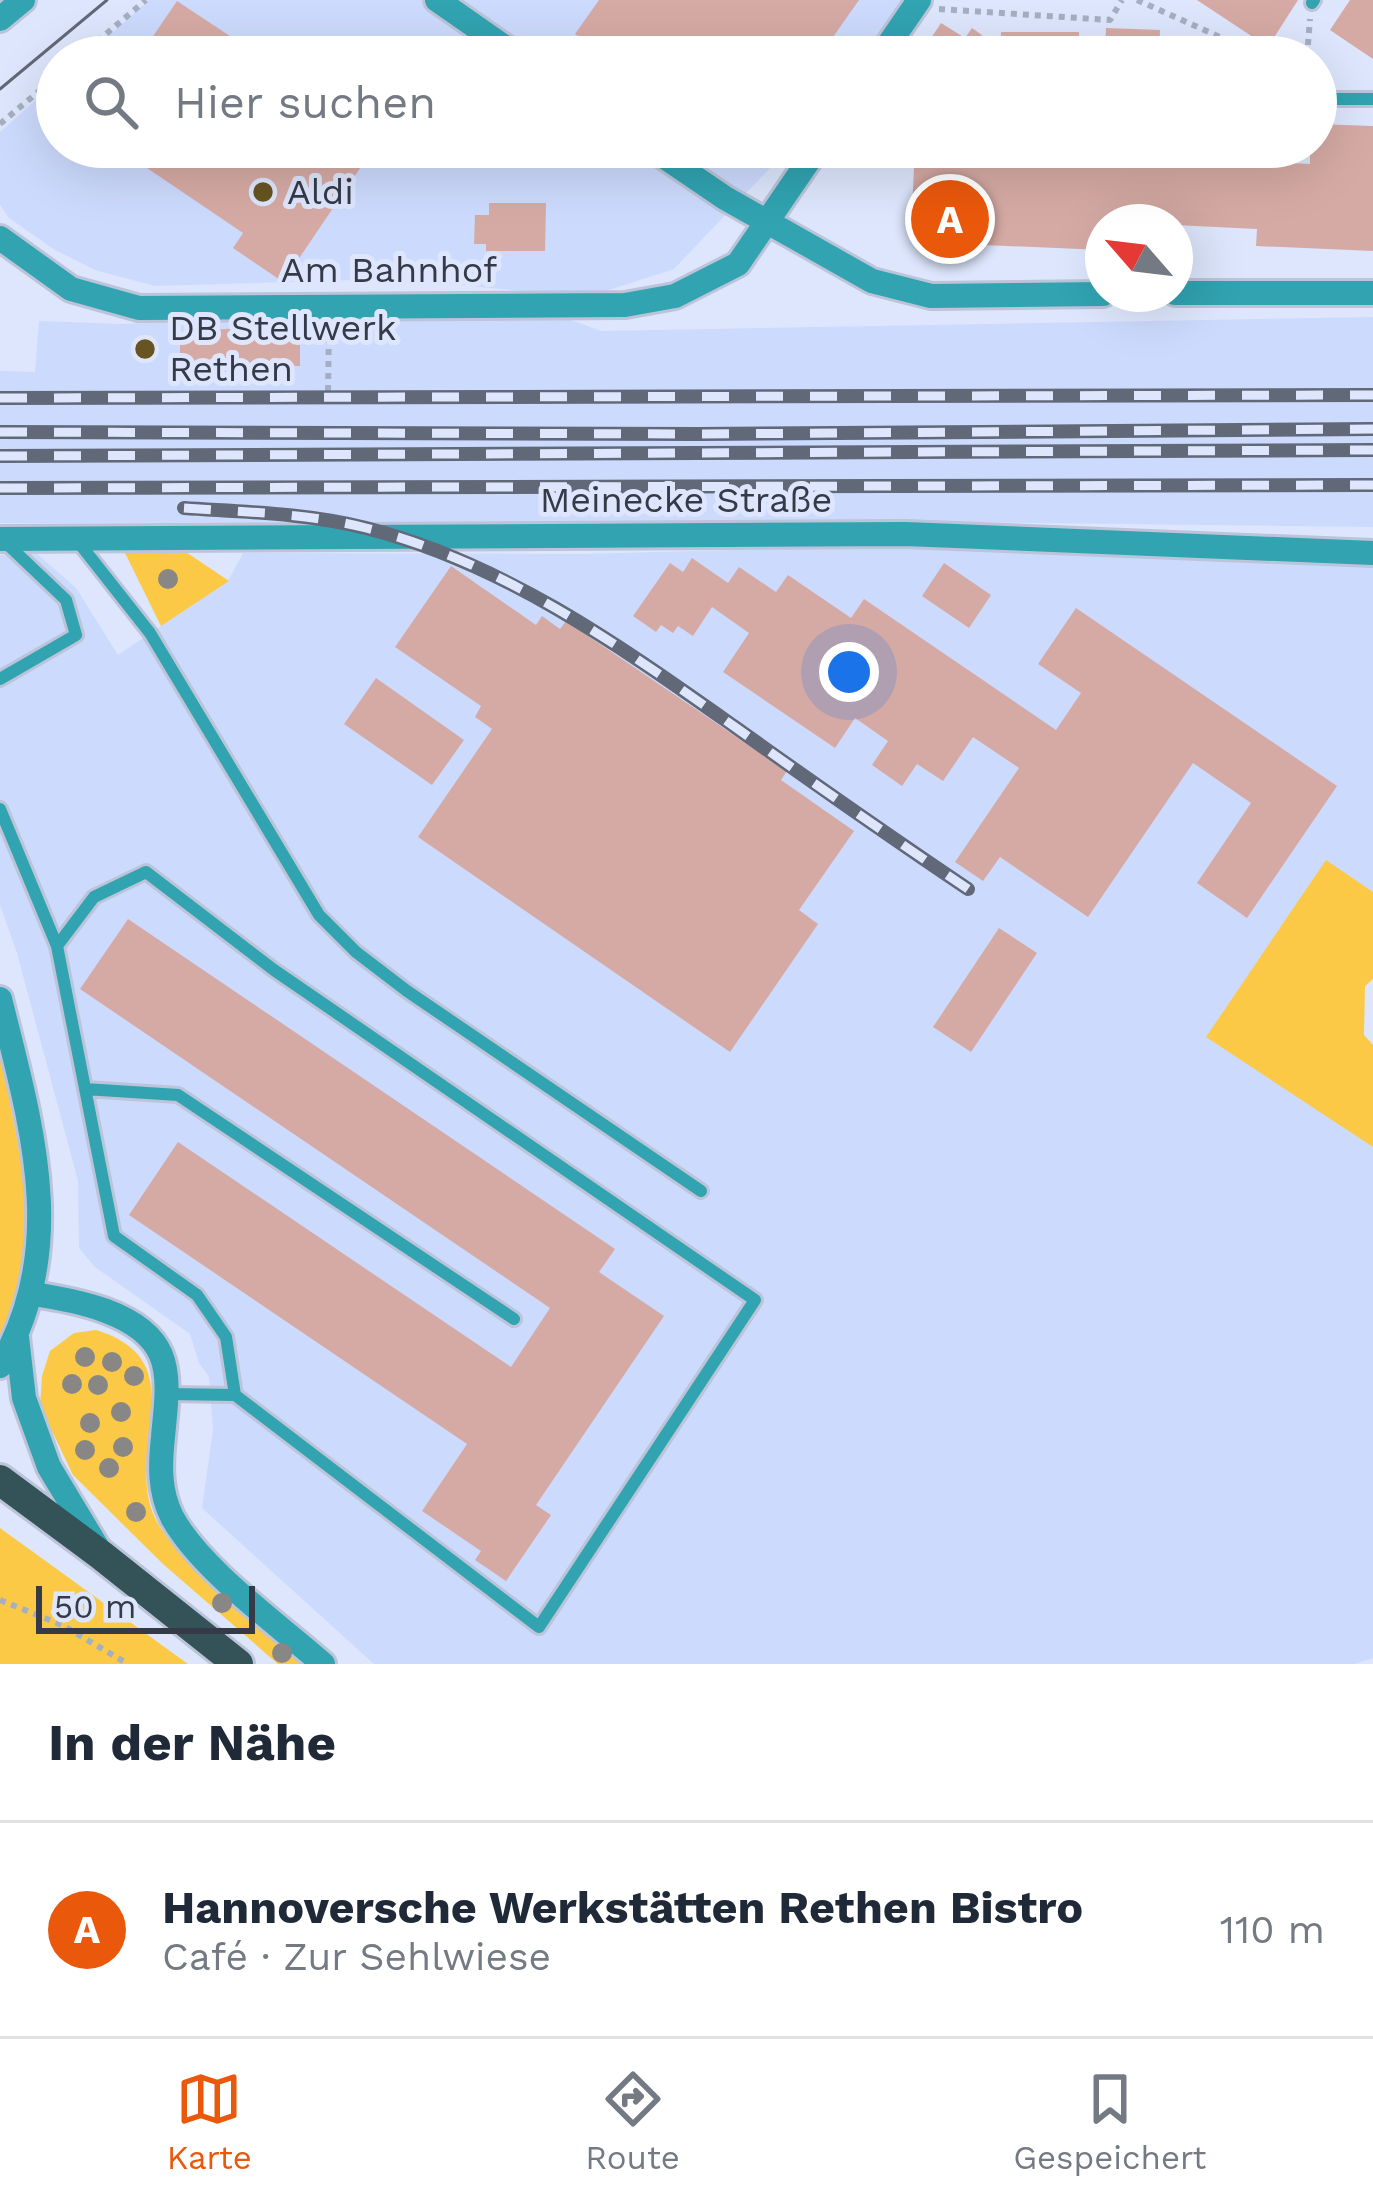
<!DOCTYPE html>
<html lang="de">
<head>
<meta charset="utf-8">
<style>
  :root { --surface:#fff; --page:#f6f6f7; --text:#1f2937; --muted:#747a83; --line:#e0e1e3; --accent:#ea580c }
  body { margin:0; font-family:"Work Sans",sans-serif; background:var(--page); color:var(--text) }
  .compass { position:absolute; left:1085px; top:204px; width:108px; height:108px; border-radius:50%; background:var(--surface); box-shadow:0 12px 48px #0002; rotate:298deg }
  .scale { position:absolute; left:36px; bottom:30px; width:219px; box-sizing:border-box; padding-left:12px; border:6px solid #343a48; border-top:0; font-size:33px; line-height:42px; white-space:nowrap; color:#343a48; -webkit-text-stroke:9px #dde6fc; paint-order:stroke }
  .you { position:absolute; left:849px; top:672px; width:42px; height:42px; margin:-30px; border:9px solid #fff; border-radius:50%; background:#1a73e8; box-shadow:0 0 0 18px #1a73e833 }
  .badge { display:grid; place-items:center; width:78px; height:78px; border-radius:50%; background:var(--accent); color:#fff; font-size:39px; font-weight:700 }
  .pin { position:absolute; translate:-50% -50%; border:6px solid #fff; box-shadow:0 3px 12px #0006 }
  .list { margin:0; padding:0; list-style:none }
  h2 { display:flex; justify-content:space-between; align-items:center; height:156px; margin:0; padding:0 48px; font-size:51px }
  h2 small { font-size:39px; font-weight:400; color:var(--muted) }
  .list li { display:grid; grid-template-columns:78px 1fr auto; gap:36px; align-items:center; box-sizing:border-box; height:216px; padding:0 48px; border-top:3px solid var(--line) }
  .list b { display:block; font-size:45px; white-space:nowrap }
  .list p { margin:0; font-size:39px; white-space:nowrap; color:var(--muted) }
  .list em { font-size:39px; font-style:normal; color:var(--muted) }
  .icon { flex:none; width:66px; height:66px; fill:none; stroke:currentColor; stroke-width:2; stroke-linecap:round; stroke-linejoin:round }
  .map { position:relative; flex:none; width:1373px; height:1664px; overflow:hidden }
  .search { position:absolute; background:var(--surface); box-shadow:0 12px 48px #0002; left:36px; right:36px; top:36px; height:132px; display:flex; align-items:center; gap:30px; box-sizing:border-box; padding:0 42px; border-radius:66px; color:var(--muted); font-size:45px }
  .sheet { height:372px; background:var(--surface) }
  nav { display:flex; justify-content:space-around; align-items:center; box-sizing:border-box; height:168px; border-top:3px solid var(--line); background:var(--surface); font-size:33px; color:var(--muted) }
  nav a { display:grid; justify-items:center; gap:6px }
  nav .on { color:var(--accent) }
  .map>svg:first-child { display:block }
  .built { fill:#ccdafd }
  .green { fill:#fbc945 }
  .building { fill:#d6aaa4 }
  .lines { fill:none; stroke-linecap:round; stroke-linejoin:round }
  .service-casing { stroke:#bbc4d8; stroke-width:18 }
  .minor-casing { stroke:#bbc4d8; stroke-width:30 }
  .tertiary-casing { stroke:#bbc4d8; stroke-width:30 }
  .primary-casing { stroke:#bbc4d8; stroke-width:36 }
  .path { stroke:#a6aec1; stroke-width:6; stroke-dasharray:6 6; stroke-linecap:butt }
  .service { stroke:#31a3b1; stroke-width:12 }
  .minor { stroke:#31a3b1; stroke-width:24 }
  .tertiary { stroke:#31a3b1; stroke-width:24 }
  .primary { stroke:#345358; stroke-width:30 }
  .tram { stroke:#616878; stroke-width:3 }
  .rail-casing { stroke:#616878; stroke-width:14 }
  .rail { stroke:#dde6fc; stroke-width:9; stroke-dasharray:27; stroke-linecap:butt }
  .tree { fill:#888785 }
  .poi-dot { fill:#685422; stroke:#dde6fc; stroke-width:4.5 }
  .labels { text-anchor:middle; dominant-baseline:central; stroke-width:10; stroke-linejoin:round; paint-order:stroke }
  .poi-label { font-size:36px; fill:#343a48; stroke:#dde6fc; text-anchor:start }
  .street-label { font-size:36px; fill:#343a48; stroke:#dde6fc }
</style>
</head>
<body>
<div class="map">
<svg width="1373" height="1664" viewBox="0 0 1373 1664">
  <rect width="100%" height="100%" fill="#dde6fc"/>
  <path class="built" d="M149,0H930L876,57H85Z
    M57,81V147H790L674,269L587,297L393,279L155,286L95,270L55,250L9,218L0,205V132Z
    M341,316L568,319L601,331L1373,317V527L949,522L0,523V371L35,372L39,321L119,324Z
    M890,546L1014,553H1159L1373,567V892L1326,861L1207,1036L1373,1147V1658L1355,1664H374L202,1508L213,1430L209,1377L199,1363L190,1334L95,1267L79,1248L78,1181L17,953L0,905V555L34,551L76,588L118,655L228,581L243,553L582,554Z"/>
  <path class="green" d="M180,548L229,581L161,626L124,551Z
    M1326,860L1373,892V979L1365,986L1364,1035L1373,1045V1147L1206,1037Z
    M0,1052L25,1180L32,1245L0,1351Z
    M96,1330C194,1360 128,1443 152,1511C169,1559 268,1629 309,1664H278L163,1564L73,1475L40,1406L42,1376L50,1351L74,1333Z
    M0,1528L188,1664H0Z"/>
  <path class="building" d="M599,0H859L819,57H608L575,34Z
    M1197,0H1298L1268,47Z
    M1350,0H1373V59L1330,30Z
    M177,1L239,42L229,57H139Z
    M941,23L965,38L972,28L982,35L968,57L953,52L950,57L937,53L929,57L922,52Z
    M1106,28L1160,30L1159,55L1105,53Z
    M1001,32H1079V57H1001Z
    M1316,124L1373,126V251L1256,246L1257,229L1175,225V222H1103V250L937,243L939,212L912,211L915,147H1249L1248,161L1310,164V147H1316Z
    M116,147H364L371,152L283,282L233,248L243,233Z
    M489,203H546L545,251H486V244H474L475,215H489Z
    M268,327L274,330V336H300V366H268V374H180V340H206V330Z
    M692,558L728,583L739,567L776,592L788,575L851,618L864,599L1056,730L1081,693L1038,664L1076,608L1337,786L1247,918L1197,883L1251,803L1193,763L1088,917L1000,857L983,881L955,862L1019,768L973,737L943,781L917,764L902,786L872,765L888,741L855,718L835,748L723,672L749,633L712,607L693,636L678,626L673,633L661,625L656,632L633,616L670,563L683,572Z
    M944,563L991,595L969,628L922,596Z
    M451,566L536,625L542,616L560,629L566,621L787,771L781,780L854,831L799,910L818,924L730,1052L418,837L492,729L475,717L481,706L395,647Z
    M376,678L464,740L432,785L344,724Z
    M128,919L615,1249L599,1272L664,1316L536,1505L551,1515L506,1581L475,1560L481,1551L422,1511L467,1444L129,1215L178,1142L511,1367L550,1308L80,989Z
    M999,928L1037,953L971,1052L933,1027Z"/>
  <g class="lines">
    <defs>
      <path id="service" d="M1312,3L1314,0
        M1316,99H1373
        M76,539L150,633L319,915L356,952L407,991L701,1191
        M0,679L76,635L66,600L5,542
        M0,809L57,946
        M85,1089L178,1095L514,1319
        M168,1394L235,1395L539,1627L755,1300L274,970L146,872L94,897L57,946L114,1236L197,1295L226,1337L235,1395"/>
      <path id="minor" d="M437,0L519,57
        M880,57L919,0
        M650,147L725,198L872,281L931,296L1103,294
        M0,238L71,289L139,308L625,305L675,296L738,264L818,147
        M1175,293H1373
        M0,539L905,534L1373,553
        M33,1294C73,1300 143,1312 161,1355C171,1379 165,1412 163,1437C160,1465 159,1491 172,1517C200,1569 279,1625 323,1664"/>
      <path id="tertiary" d="M0,19L23,0
        M0,999C31,1124 70,1248 0,1366
        M17,1337L24,1398L49,1467L99,1550"/>
      <path id="primary" d="M0,1480L101,1555L238,1664"/>
    </defs>
    <use href="#service" class="service-casing"/>
    <use href="#minor" class="minor-casing"/>
    <use href="#tertiary" class="tertiary-casing"/>
    <use href="#primary" class="primary-casing"/>
    <path class="path" d="M1137,0L1256,53L1307,51
      M939,9L1110,20L1122,0
      M79,57L146,0
      M1307,57L1310,19
      M0,124L57,76
      M328,391L329,329
      M0,1600L62,1625L128,1664"/>
    <use href="#service" class="service"/>
    <use href="#minor" class="minor"/>
    <use href="#tertiary" class="tertiary"/>
    <use href="#primary" class="primary"/>
    <path class="tram" d="M0,89L107,0"/>
    <defs>
      <path id="rail" d="M0,398L1373,395
        M0,432L700,434L1373,429
        M0,456L1373,450
        M0,488L1373,485
        M184,508C244,512 307,513 366,528C504,563 620,646 735,727C812,782 889,836 968,889"/>
    </defs>
    <use href="#rail" class="rail-casing"/>
    <use href="#rail" class="rail"/>
  </g>
  <g class="tree">
    <circle cx="168" cy="579" r="10"/>
    <circle cx="85" cy="1357" r="10"/>
    <circle cx="112" cy="1362" r="10"/>
    <circle cx="134" cy="1376" r="10"/>
    <circle cx="72" cy="1384" r="10"/>
    <circle cx="98" cy="1385" r="10"/>
    <circle cx="121" cy="1412" r="10"/>
    <circle cx="90" cy="1423" r="10"/>
    <circle cx="123" cy="1447" r="10"/>
    <circle cx="85" cy="1450" r="10"/>
    <circle cx="109" cy="1468" r="10"/>
    <circle cx="136" cy="1512" r="10"/>
    <circle cx="222" cy="1603" r="10"/>
    <circle cx="282" cy="1653" r="10"/>
  </g>
  <g class="poi-dot">
    <circle cx="263" cy="192" r="12"/>
    <circle cx="145" cy="349" r="12"/>
  </g>
  <g class="labels">
    <g class="poi-label">
      <text x="287" y="192">Aldi</text>
      <text x="169" y="328">DB Stellwerk<tspan x="169" dy="41">Rethen</tspan></text>
    </g>
    <g class="street-label">
      <text x="389" y="270">Am Bahnhof</text>
      <text x="686" y="500">Meinecke Straße</text>
    </g>
  </g>
</svg>
<svg class="compass" viewBox="-18 -18 36 36"><path d="M0-13l5 13h-10z" fill="#e53935"/><path d="M0 13l5-13h-10z" fill="#747a83"/></svg>
<div class="scale">50 m</div>
<div class="you"></div>
<div class="pin badge" style="left:950px;top:219px">A</div>
<div class="search"><svg class="icon" aria-label="search" viewBox="0 0 24 24"><circle cx="10" cy="10" r="6"/><path d="M15 15l6 6"/></svg>Hier suchen</div>
</div>
<section class="sheet">
<h2>In der Nähe<small></small></h2>
<ul class="list">
<li><span class="badge">A</span><div><b>Hannoversche Werkstätten Rethen Bistro</b><p>Café · Zur Sehlwiese</p></div><em>110 m</em></li>
</ul>
</section>
<nav>
<a class="on"><svg class="icon" aria-label="map" viewBox="0 0 24 24"><path d="M3 6l6-2 6 2 6-2v14l-6 2-6-2-6 2zM9 4v14M15 6v14"/></svg>Karte</a>
<a><svg class="icon" aria-label="directions" viewBox="0 0 24 24"><path d="M12 3l9 9-9 9-9-9zM9 14v-3h6M13 9l2 2-2 2"/></svg>Route</a>
<a><svg class="icon" aria-label="saved" viewBox="0 0 24 24"><path d="M7 4h10v16l-5-4-5 4z"/></svg>Gespeichert</a>
</nav>
</body>
</html>
